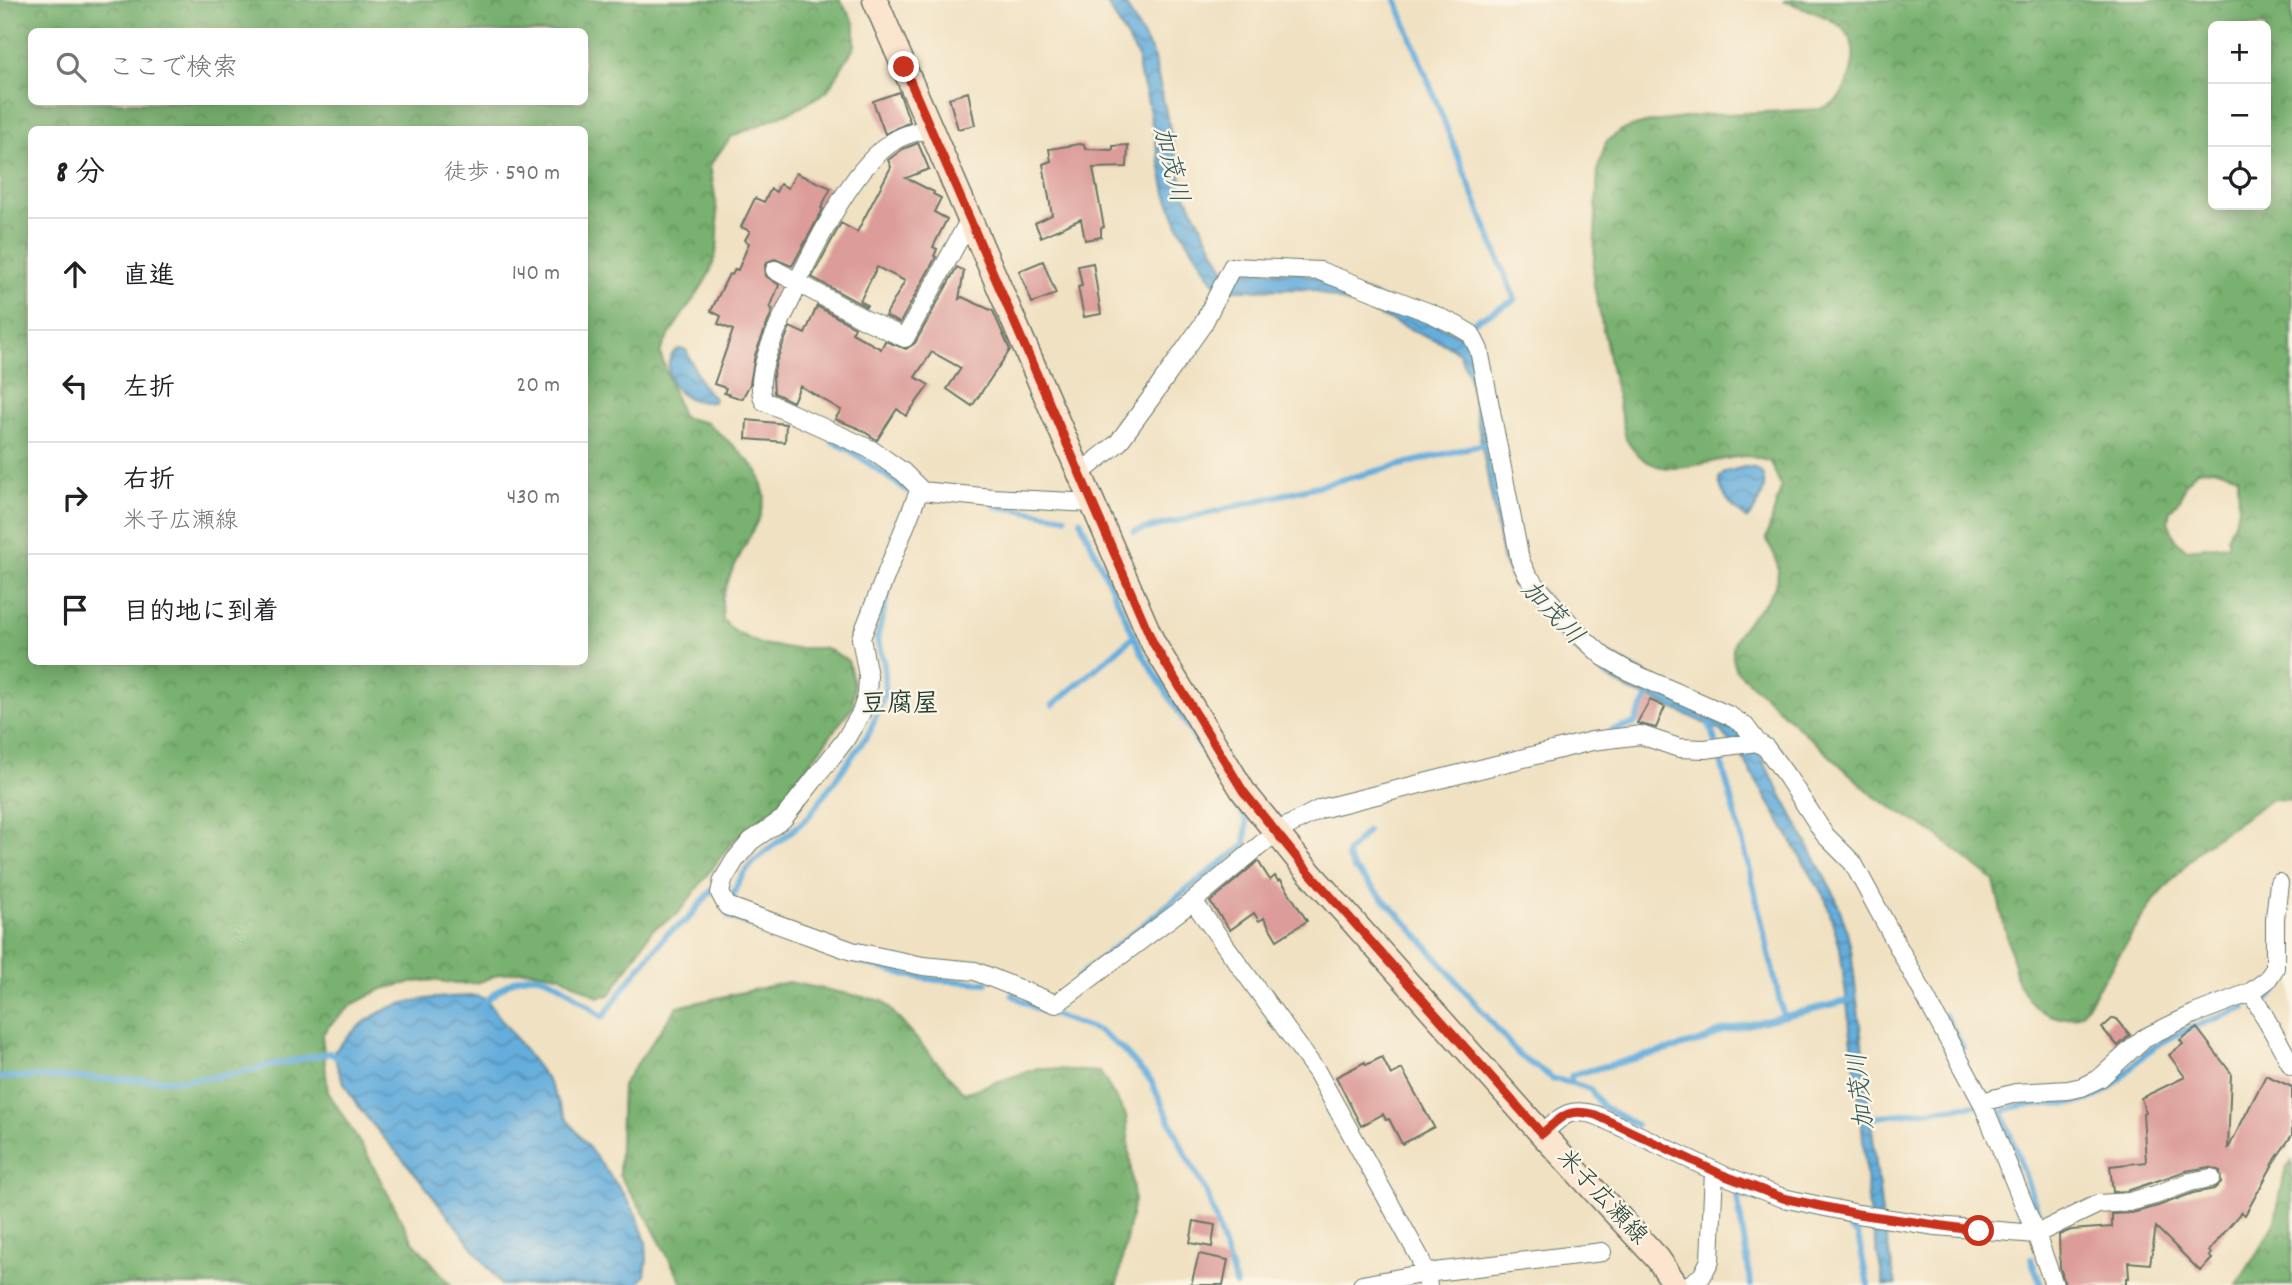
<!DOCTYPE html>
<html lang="ja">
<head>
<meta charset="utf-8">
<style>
  :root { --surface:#fff; --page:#f6f6f6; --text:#202124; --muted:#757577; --line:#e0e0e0 }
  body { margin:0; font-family:Dekko,"Klee One",sans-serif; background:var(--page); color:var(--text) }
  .controls { position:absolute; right:21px; top:21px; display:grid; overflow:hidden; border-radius:10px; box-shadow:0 4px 18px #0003 }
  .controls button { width:63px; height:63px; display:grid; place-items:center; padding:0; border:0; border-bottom:2px solid var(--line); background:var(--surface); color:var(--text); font:35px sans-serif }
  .stop { position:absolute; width:21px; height:21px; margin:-16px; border:5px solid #c8321e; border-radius:50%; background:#fff }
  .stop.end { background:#c8321e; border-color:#fff; box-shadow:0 2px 7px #0008 }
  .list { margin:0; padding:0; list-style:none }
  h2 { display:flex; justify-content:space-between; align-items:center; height:91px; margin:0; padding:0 28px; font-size:30px }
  h2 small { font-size:23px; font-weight:400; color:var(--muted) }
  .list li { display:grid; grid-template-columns:46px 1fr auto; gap:21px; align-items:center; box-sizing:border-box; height:112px; padding:0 28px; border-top:2px solid var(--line) }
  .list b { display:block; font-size:26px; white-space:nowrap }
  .list p { margin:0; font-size:23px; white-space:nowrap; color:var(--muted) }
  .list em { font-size:23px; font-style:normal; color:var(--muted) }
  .icon { flex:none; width:38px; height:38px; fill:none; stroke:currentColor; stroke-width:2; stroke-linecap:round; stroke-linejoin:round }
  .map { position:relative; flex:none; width:2292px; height:1285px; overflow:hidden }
  .search { position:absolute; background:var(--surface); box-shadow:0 4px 18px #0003; left:28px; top:28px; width:560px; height:77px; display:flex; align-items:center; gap:18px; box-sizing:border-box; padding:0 24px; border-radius:10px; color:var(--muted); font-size:26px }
  .panel { position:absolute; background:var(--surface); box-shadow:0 4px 18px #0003; left:28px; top:126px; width:560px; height:539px; border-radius:10px }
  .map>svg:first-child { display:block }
  .forest { fill:url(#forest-crowns); stroke:#4c7752; stroke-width:2; fill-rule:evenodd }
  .water { fill:url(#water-waves); stroke:#427588; stroke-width:2 }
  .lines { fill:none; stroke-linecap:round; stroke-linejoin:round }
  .stream { stroke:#65addc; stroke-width:6 }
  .building { fill:#dc9c99 }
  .minor-casing { stroke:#687666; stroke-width:20 }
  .secondary-casing { stroke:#687666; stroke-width:27 }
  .minor { stroke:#fff; stroke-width:18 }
  .secondary { stroke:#fce5cf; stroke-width:24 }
  .route { stroke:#c8321e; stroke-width:9 }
  .labels { text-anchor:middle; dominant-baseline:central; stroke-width:5; stroke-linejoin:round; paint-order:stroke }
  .street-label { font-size:24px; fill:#1f3d34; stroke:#fcf5e5 }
  .water-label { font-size:26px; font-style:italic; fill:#30595e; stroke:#fcf5e5 }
  .neighbourhood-label { font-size:26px; font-weight:bold; fill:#1f3d34; stroke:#fcf5e5 }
</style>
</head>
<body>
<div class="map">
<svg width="2292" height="1285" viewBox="0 0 2292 1285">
  <defs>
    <pattern id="forest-crowns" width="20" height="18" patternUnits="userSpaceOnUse" patternTransform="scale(1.75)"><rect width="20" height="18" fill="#78b16f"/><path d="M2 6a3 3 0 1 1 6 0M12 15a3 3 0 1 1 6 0" fill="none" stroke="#62915c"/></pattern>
    <pattern id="water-waves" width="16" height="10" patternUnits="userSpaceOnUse" patternTransform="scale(1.75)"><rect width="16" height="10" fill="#65addc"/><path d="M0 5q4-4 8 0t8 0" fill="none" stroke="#538eb3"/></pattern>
  </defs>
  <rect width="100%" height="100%" fill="#fcf5e5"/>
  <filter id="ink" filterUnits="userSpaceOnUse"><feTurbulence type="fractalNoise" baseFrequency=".0143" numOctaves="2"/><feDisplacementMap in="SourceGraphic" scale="14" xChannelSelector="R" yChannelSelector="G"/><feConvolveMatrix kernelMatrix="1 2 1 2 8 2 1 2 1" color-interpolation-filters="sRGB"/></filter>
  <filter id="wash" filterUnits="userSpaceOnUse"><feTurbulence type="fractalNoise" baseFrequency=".00686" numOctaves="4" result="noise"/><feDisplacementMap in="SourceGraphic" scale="28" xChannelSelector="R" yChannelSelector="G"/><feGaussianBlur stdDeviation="1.57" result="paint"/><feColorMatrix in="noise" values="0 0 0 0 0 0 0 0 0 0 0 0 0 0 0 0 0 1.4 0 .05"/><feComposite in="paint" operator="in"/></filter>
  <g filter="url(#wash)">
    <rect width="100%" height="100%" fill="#f0e1c2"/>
    <path class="forest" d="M0,0H840L855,24V46L827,91L801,107L731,137L710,165C715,200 726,241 709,274C695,301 672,324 660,353L682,417L707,423L735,447L758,471L765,496L760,516L731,573L722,599L723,620L734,631L760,644L790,648H826L848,661L854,684L853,706L777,806L732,842L677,915L652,930L610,995L598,997L559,975L526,970L499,974L477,983L456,984L434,980L413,982L382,989L353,1004L329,1026L322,1035L328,1092L368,1156L412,1240L451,1285H0ZM32,32H584V102H32ZM32,130H584V662H32Z
      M1783,0H2292V800L2272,799L2202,847L2152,903L2082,1013L2074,1017L2060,1018L2050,1015L2036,1008L2018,984L1994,881L1937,835L1875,797L1737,671C1716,624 1779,612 1778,570C1778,559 1771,548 1766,539L1781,488L1771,462C1763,460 1753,456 1745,456C1699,460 1655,489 1626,439L1593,281L1598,169L1606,142L1622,130L1645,123L1706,115L1821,109C1838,103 1843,94 1849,78C1868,23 1825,18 1783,0ZM2266,26V205H2213V26ZM2214,468L2238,476L2239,509L2228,536V545L2186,549L2175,540L2168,521L2170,511L2181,498L2185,483L2198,470Z
      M788,982L883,1001L964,1093L1038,1068L1100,1072L1126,1115L1134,1201L1117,1285H683L649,1221L619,1175L622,1085L677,1007Z
      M2292,1161V1285H2237L2274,1225L2286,1167Z"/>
    <path class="water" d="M1105,0H1123L1153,54L1184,192L1224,269L1296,272L1373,294L1467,339L1519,564L1580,638L1731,721L1758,751L1835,896L1846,927L1851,949L1883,1223L1896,1285H1884L1869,1211L1861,1115L1840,948L1826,900L1738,750L1721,731L1651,698L1630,691L1609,679L1591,664L1564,642L1515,585L1503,560L1469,376L1459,353L1449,346L1369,311L1310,289L1225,290L1216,286L1179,227L1166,193L1146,93L1138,69V57Z
      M679,349L686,350L702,385L714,398L713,402C703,403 688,400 680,393C668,382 662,357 679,349Z
      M1744,467C1778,465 1762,505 1747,519C1733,508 1720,496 1719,478L1726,472Z
      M476,996L486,999L548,1081L567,1119L624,1194L637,1216L646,1242L647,1259L645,1275L637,1285H501C474,1248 446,1213 418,1177C390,1142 340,1098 334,1052C376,1000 413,998 476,996Z"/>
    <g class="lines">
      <path class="stream" d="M1396,0L1515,300L1475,321
        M832,441L850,450L908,491
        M996,506L1065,517
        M1134,532L1488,443
        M1053,705L1134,636
        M1708,721L1716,742
        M1612,730L1634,724L1650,693
        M1780,750L1790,766
        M1721,761L1749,867L1783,1015
        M1367,831L1348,852L1347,857L1354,869L1408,924L1519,1055L1554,1079L1572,1083L1571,1079L1572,1075L1705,1040L1722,1031L1851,1000
        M732,899C742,858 783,843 809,816L869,733L881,704L885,691L884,662L877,639L888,592
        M729,917L839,956L906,975L937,980L986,983
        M1078,977L1185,891L1245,845L1247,822L1142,653L1080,520
        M1012,995L1037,1009L1099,1031L1121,1048L1151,1081L1186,1155L1207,1193L1236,1285
        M2267,999L2282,985L2292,969
        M483,1004C537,952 553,981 603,1017L628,982L667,934L687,920L712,890
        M1945,1015L1963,1048
        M0,1078C64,1074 128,1083 193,1079C239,1076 284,1061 330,1053L340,1060
        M1572,1083L1590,1089L1602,1106L1636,1125
        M1868,1118L1975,1105
        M1834,1217L1845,1221L1847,1226L1858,1236L1868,1285
        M2040,1218L2002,1112C2031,1096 2067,1112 2097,1096C2116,1086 2130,1067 2146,1053C2174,1032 2212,1020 2245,1008
        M2031,1259L2041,1285
        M1751,1285L1737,1195L1763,1199"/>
    </g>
    <g id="blocks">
      <path class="building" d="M899,92L910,122L885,134L873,101Z
        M968,92L975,125L958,129L949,98Z
        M918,143L929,169L906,178L934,192L933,194L941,198L934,212L947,219L933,247L937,249L934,256L936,257L900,323L885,316L905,281L877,267L860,301L867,305L866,307L812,277L841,223L857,232L891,167L888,160L903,149Z
        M1080,144L1084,145L1085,149L1113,150V146L1128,145L1127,167L1093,168L1104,227L1101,228V237L1085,240L1081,219L1041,237L1035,223L1052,215L1043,164L1051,161L1049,149Z
        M796,173L831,188L821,208L823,209L792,266L775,259L769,261L765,265L766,276L779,285L770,308L773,309L755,355L750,384L742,399L724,393L726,388L714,384L733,330L718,324L721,316L711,311L729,274L732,275L735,269L738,270L749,243L745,240L750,231L741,227L755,198L764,202L771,189L776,192L780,184L788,188Z
        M1043,261L1056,294L1032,303L1019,271Z
        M1093,263L1101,314L1084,317L1078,287L1082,286L1078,266Z
        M957,267L964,271L959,299L962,297L993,311L1010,350L972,406L947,389L961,368L932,352L915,377L929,385L906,416L897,409L877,440L860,429L835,419L841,410L800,386L793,402L774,393L773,377L776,362L790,327L805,334L817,306L855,327L852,333L881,349L885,341L906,349L915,343Z
        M747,420L786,424L785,442L746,439Z
        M1650,700L1665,707L1656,728L1637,723Z
        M1258,861L1270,880L1275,876L1278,881L1281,880L1307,921L1277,940L1264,918L1259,921L1254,913L1230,930L1210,902Z
        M2113,1018L2117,1019L2130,1035L2118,1046L2102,1028Z
        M2197,1028L2231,1073L2228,1149L2266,1075L2292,1087V1135L2277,1157L2245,1215L2241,1212L2209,1251L2211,1254L2209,1256L2212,1259L2200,1271L2156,1227L2150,1264L2128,1262L2129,1278H2126V1285H2065L2060,1267L2059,1235L2071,1230L2112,1227V1214L2132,1213L2158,1206L2193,1193L2214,1189L2221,1182L2220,1171L2209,1167L2186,1171L2127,1191L2113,1192L2110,1166L2146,1162L2143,1113L2145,1112L2141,1098L2185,1077L2169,1055L2183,1044L2180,1040Z
        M1382,1057L1391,1075L1402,1069L1434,1127L1402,1144L1389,1119L1386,1120L1383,1114L1361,1126L1336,1077L1365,1062L1366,1065Z
        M1194,1221L1215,1225L1212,1247L1190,1243Z
        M1199,1254L1228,1260L1223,1285H1191Z"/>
    </g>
  </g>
  <g filter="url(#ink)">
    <use href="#blocks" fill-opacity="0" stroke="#687666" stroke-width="2"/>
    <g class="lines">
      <defs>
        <path id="minor" d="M775,270L866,320L905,338L970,219
          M797,282C820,238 852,167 894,141C904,134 918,132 929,128
          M799,283C786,311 750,374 764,401L870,449L903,472L922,491
          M1079,474L1118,443L1151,398L1203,324L1232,267L1320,271L1430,313L1456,325L1471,334L1479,350L1520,560L1527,575L1540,590L1582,637L1604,657L1628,671L1730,716L1745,726L1757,742L1766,748L1788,778L1825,835L1853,863L1982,1102L2036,1234L2054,1285
          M1092,503L992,498L922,491L917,496L861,638L868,676L867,695L861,713L845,740L783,819L751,841L735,860L723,880L720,893L727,906L852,951L923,966L975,971L1056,1004L1193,901L1276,832L1320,809L1592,741L1641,735L1679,748L1705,749L1757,742
          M1193,901L1317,1072L1420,1258L1428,1285
          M2251,992L2292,1066
          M1982,1102L2016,1093L2068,1090L2082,1087L2100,1078L2144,1038L2194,1014L2251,992L2267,980L2275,968V918L2279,883
          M1542,1134C1562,1116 1568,1107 1596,1115L1723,1175L1783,1198L1858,1214L1936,1226L2036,1234L2098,1204L2129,1202L2155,1195L2190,1182L2211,1178
          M1362,1285L1426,1273L1602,1252
          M1689,1285L1702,1276L1710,1260L1714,1171"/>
        <path id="secondary" d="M875,0L1153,643L1243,791L1301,863L1542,1134L1658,1259L1676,1285"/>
      </defs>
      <use href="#minor" class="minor-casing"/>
      <use href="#secondary" class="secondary-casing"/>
      <use href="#minor" class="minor"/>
      <use href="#secondary" class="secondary"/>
    </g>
  </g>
  <g class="lines" filter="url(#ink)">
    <path class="route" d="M904,67L1153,643L1243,791L1301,863L1542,1134C1562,1116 1568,1107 1596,1115L1723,1175L1783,1198L1858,1214L1979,1231"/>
  </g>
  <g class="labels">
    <g class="street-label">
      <text transform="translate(1601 1198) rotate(47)">米子広瀬線</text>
    </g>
    <g class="water-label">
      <text transform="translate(1169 165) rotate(76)">加茂川</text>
      <text transform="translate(1551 614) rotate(46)">加茂川</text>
      <text transform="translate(1863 1091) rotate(-96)">加茂川</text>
    </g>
    <g class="neighbourhood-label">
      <text x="900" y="705">豆腐屋</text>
    </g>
  </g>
</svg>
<div class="controls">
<button>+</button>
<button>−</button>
<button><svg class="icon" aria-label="locate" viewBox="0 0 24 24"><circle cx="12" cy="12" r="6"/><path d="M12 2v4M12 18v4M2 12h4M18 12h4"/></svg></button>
</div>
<div class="stop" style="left:1979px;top:1231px"></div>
<div class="stop end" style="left:904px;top:67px"></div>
<div class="search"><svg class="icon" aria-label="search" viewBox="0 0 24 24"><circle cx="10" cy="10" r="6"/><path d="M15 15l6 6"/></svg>ここで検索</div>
<section class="panel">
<h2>8 分<small>徒歩 · 590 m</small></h2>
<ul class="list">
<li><svg class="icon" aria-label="ahead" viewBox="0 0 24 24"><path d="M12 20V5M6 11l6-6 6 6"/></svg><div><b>直進</b></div><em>140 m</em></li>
<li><svg class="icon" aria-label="left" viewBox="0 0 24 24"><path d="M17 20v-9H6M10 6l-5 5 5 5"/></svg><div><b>左折</b></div><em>20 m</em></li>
<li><svg class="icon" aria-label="right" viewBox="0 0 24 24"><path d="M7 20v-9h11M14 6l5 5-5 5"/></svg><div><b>右折</b><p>米子広瀬線</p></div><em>430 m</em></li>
<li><svg class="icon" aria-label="arrive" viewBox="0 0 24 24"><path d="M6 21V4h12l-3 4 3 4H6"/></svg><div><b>目的地に到着</b></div></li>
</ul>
</section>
</div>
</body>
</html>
